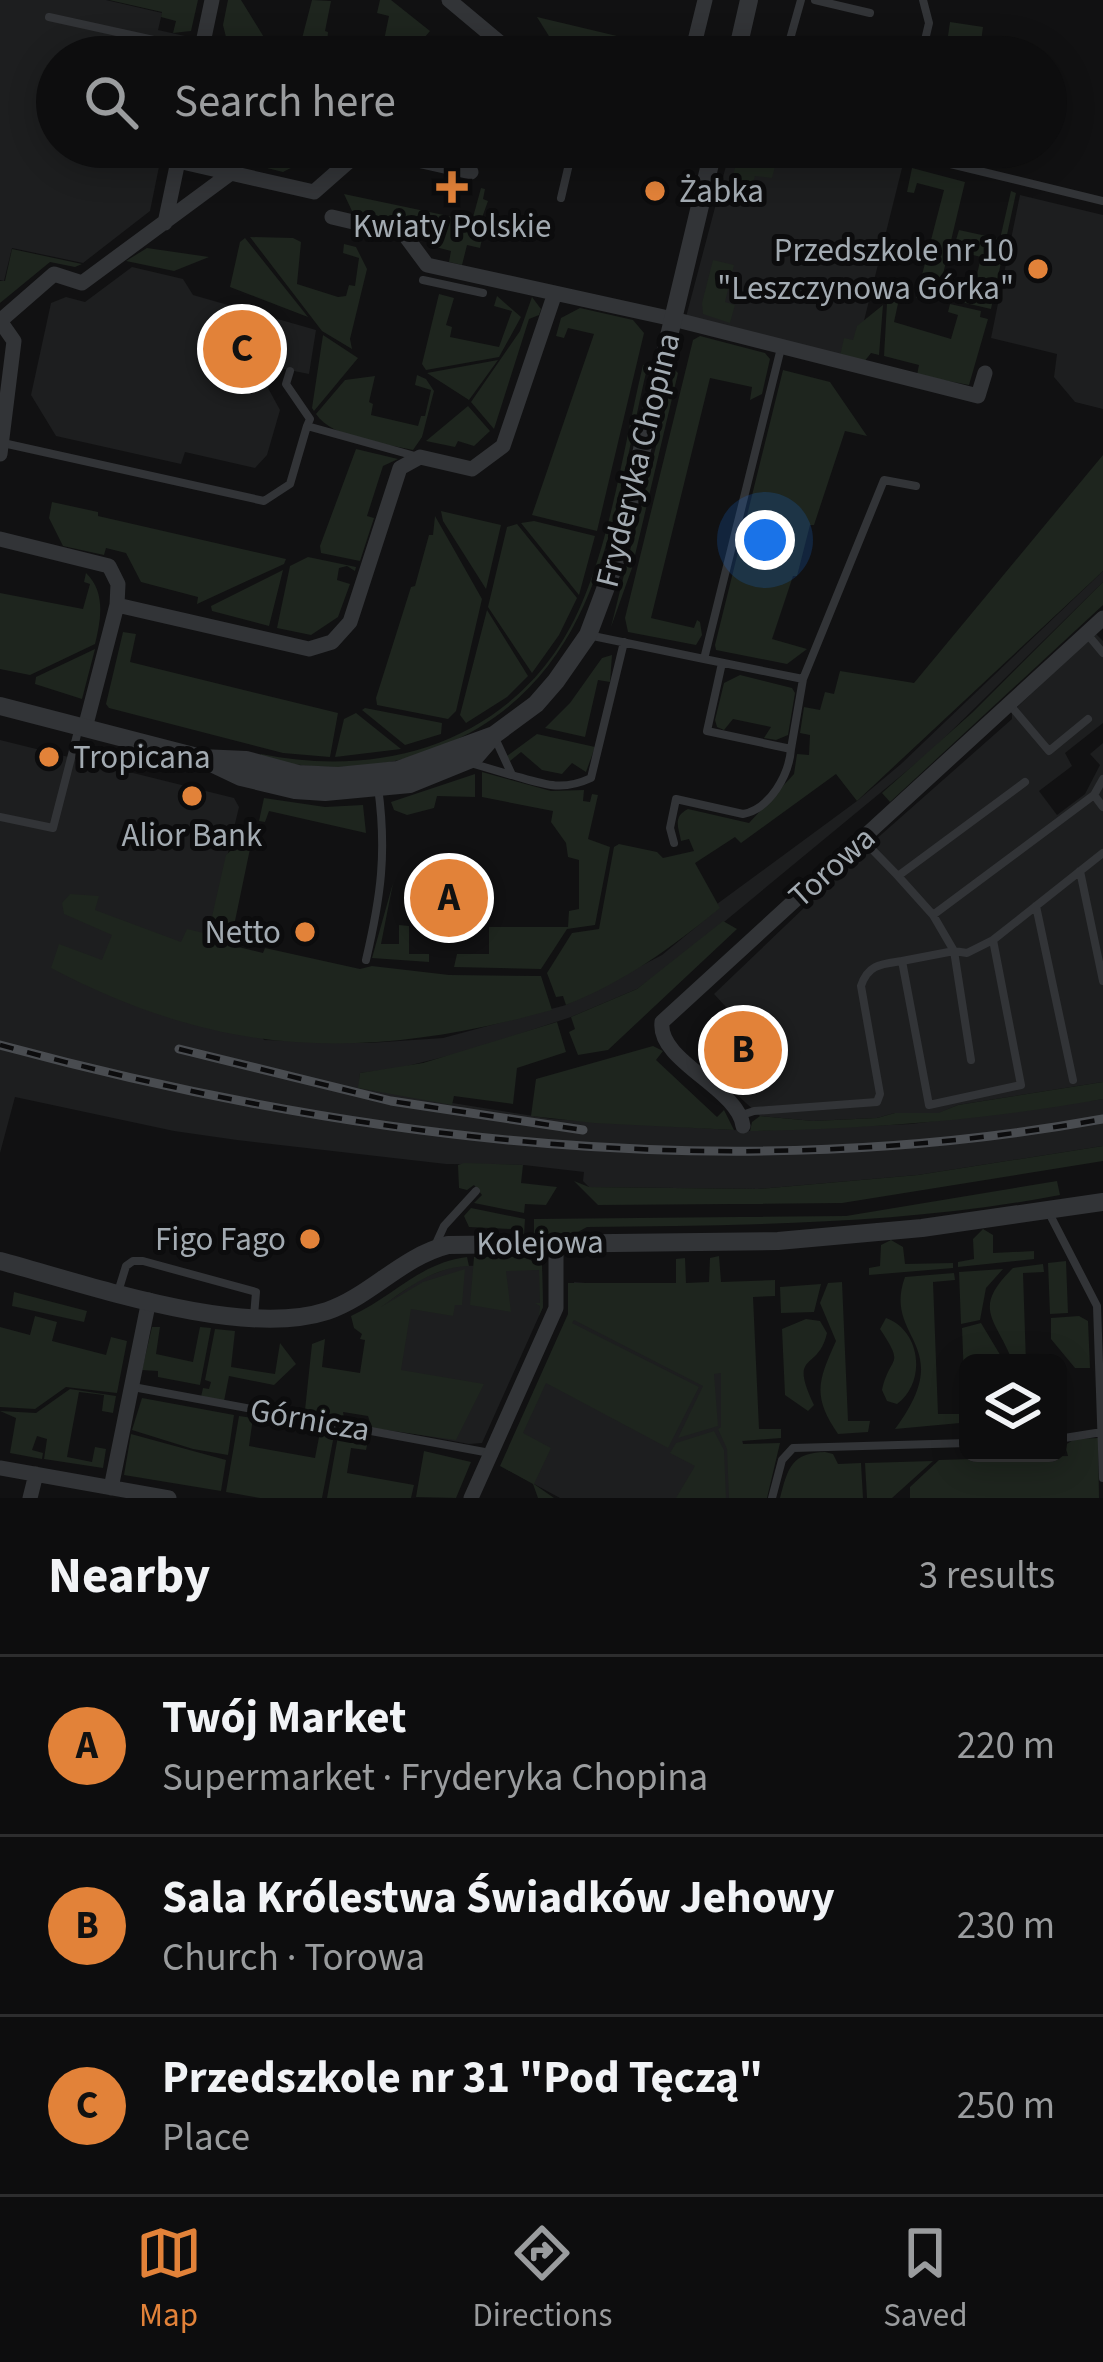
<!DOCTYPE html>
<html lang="en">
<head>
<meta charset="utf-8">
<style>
  :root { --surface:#0d0d0e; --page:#1b1b1c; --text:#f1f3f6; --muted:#9a9c9e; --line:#2d2d2e; --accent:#e28239 }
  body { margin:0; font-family:"Source Sans 3",sans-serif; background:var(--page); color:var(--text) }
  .controls { position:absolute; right:36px; bottom:36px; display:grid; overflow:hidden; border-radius:18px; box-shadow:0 6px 30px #0003 }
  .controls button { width:108px; height:108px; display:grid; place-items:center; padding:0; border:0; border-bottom:3px solid var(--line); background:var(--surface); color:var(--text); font:60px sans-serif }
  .you { position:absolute; left:765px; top:540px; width:42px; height:42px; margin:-30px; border:9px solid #fff; border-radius:50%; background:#1a73e8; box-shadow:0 0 0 18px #1a73e833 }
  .badge { display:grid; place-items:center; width:78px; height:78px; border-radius:50%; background:var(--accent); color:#111; font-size:39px; font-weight:700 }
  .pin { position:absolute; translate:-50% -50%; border:6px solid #fff; box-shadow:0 3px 12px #0006 }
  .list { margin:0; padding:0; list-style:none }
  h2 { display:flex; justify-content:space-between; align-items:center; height:156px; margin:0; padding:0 48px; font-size:51px }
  h2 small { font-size:39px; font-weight:400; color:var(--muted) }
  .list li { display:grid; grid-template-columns:78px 1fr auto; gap:36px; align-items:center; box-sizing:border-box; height:180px; padding:0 48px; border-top:3px solid var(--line) }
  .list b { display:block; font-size:45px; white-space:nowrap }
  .list p { margin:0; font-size:39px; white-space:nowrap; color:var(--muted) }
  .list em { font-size:39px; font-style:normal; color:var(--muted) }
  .icon { flex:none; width:66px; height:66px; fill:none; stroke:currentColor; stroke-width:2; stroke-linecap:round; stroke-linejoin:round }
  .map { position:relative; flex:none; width:1103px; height:1498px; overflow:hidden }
  .search { position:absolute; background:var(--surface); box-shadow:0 6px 30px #0003; left:36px; right:36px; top:36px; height:132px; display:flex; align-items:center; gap:30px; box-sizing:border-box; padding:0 42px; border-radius:66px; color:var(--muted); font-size:45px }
  .sheet { height:696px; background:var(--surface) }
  nav { display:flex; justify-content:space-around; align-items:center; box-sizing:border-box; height:168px; border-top:3px solid var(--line); background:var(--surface); font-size:33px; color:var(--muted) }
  nav a { display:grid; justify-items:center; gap:6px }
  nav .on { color:var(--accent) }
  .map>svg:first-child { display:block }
  .built { fill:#1d1e1f }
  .green { fill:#1e251e }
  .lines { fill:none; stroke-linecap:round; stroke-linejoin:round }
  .service { stroke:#323437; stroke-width:8 }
  .minor { stroke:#323437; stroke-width:15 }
  .tertiary { stroke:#323437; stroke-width:18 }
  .rail-casing { stroke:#494c50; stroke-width:9 }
  .rail { stroke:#0c0c0d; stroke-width:4.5; stroke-dasharray:14; stroke-linecap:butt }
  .poi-dot { fill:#e28239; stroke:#0c0c0d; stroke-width:4.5 }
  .labels { text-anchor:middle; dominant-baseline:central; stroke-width:10; stroke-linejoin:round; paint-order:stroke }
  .poi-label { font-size:33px; fill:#a3abb2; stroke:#0c0c0d; text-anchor:end }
  .street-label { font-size:33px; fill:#a3abb2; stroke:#0c0c0d }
</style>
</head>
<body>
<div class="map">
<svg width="1103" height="1498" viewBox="0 0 1103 1498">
  <rect width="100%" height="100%" fill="#111112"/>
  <path class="built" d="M0,0H106L162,13L158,30L185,36L181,57H57V147H163L150,211L83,263L12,248L4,281L0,280Z
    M731,147H848L904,160L854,361L686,317Z
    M1020,195L1103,215V409L1075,402L1054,377L1057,354L991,338Z
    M132,267L183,279L193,295L316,330L309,374L274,367L268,388L280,410L267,455L255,468L185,452L181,464L56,436L31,395L51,303L66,297L85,302Z
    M1103,571V582L931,751L684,955L637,989L571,1017L468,1051L399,1068L360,1073L359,1088L552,1119L750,1131L911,1124L1103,1099V1146L918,1175L758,1189L589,1187L583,1181L584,1172L524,1165L446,1164L237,1140L174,1131L15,1097L0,1153V740L234,798L239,807L205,949L264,1040L369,1043L443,1038L566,1005L662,955L719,908L717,904L857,801L901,764Z
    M1095,633L1103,641V723L1065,753L1072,766L1039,791L1057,815L1085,794L1100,765L1090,754L1103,743V1082L958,1105L939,1113H895L877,1118L813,1121L760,1116L732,1090L770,1055L714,994L874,841L1012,719V712Z
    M542,1265L543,1307L482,1443L469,1444L373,1426L367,1316L422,1278L455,1266Z
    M574,1282L736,1296L745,1498H560L506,1469L572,1321Z"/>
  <path class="green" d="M109,0H198L191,31L173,33L176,21L161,17L162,12Z
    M228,0H241L270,47L268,52L227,41L223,25Z
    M312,0L331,1L325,31L328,32L327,43L376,54L379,44L383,45L389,16L377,13L380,0H391L430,31L408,57H304L298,54Z
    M537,17L638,41L640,37L663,42L562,57Z
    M950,22L983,27L979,57H945Z
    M203,147H332L283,172L211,154Z
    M759,147H780L772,178L755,176L751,188L739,185L733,177L737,158Z
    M912,168L965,182L939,291L916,298L944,190L917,183L914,193L907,192Z
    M481,188L485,189L483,199L488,201L475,237L482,239L480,248L467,245L462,265L449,262L451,251L432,246L407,226L352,211L344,194L472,221Z
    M1011,191L1016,193L991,309L957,301L945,287L947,279L975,283L981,257L953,250L959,230L1000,239Z
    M250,237L293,238L301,242L297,284L338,297L346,296L349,285L355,286L359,258L343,253L344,244L356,247L367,269L350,339L352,349L322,331Z
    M245,238L308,317L230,287L240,242Z
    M147,248L209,257L174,271L126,261Z
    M12,249L82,264L75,267L50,262L0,303V281H5Z
    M713,260L734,265L725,302L735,305L730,323L703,314L702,303Z
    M439,294L454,298L446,325L452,327L450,337L499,347L512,311L494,306L497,296L521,317L499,357L426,370L422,364Z
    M532,297L541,309L539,315L529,319L494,429L471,402L520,331Z
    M892,297L899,299L894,322L951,339L958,315L948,312L950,304L981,311L980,317L988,319L969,385L917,375L919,365L884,356L887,303Z
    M883,305L879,355L871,353L864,362L840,356L844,338L853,340L857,326Z
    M580,308L633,320L644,333L597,531L532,515L594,334L568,328L564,338L556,336L561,318Z
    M323,335L358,358L314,411L312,408Z
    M700,336L765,353L770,359L762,394L750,400L752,387L710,378L651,618L694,628L697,620L700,622L702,635L696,645L628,632L625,618L693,340Z
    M498,360L469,400L427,373Z
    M648,364C612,515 603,680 440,747C381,771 321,772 260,758L261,754C393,781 525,735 581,605C612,534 625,440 643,365Z
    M675,370L678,373L632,568L611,627Z
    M783,370L830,382L867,436L845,431L814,525H810L797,576H793L772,639L807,649L787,664L716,650L715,645Z
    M417,375L426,379L434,391L422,437L413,450C384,443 333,439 316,414L345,380L375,376L369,402L373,404L371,415L418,426L421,416H425L431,390L415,385Z
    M468,406L490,431L474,446L458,441L455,447L426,441Z
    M356,449L398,459L383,466L367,516L374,518L360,561L321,553L320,546Z
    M1103,455V571L857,801L836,774L741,843L735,837L695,863L720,908C671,948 624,982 566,1005L563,996L556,997L547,973L572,933L599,929L614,847L619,844L657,852L663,858L694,851L689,839L681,841C679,828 672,817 688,809L749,823L794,774L797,754L809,755L810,735L800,733L804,707L820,710L825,692L834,694L840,671L914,683Z
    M52,502L98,512V516L286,559L284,564L197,604L198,597L141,582L126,553L106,548L104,555L63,546L49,518Z
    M441,511L501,525L486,589L443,521Z
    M435,516L482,599L456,711L448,719L377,705L376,698L411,587L415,586L429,535H433Z
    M534,521L595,536L579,595L521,523Z
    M517,524L577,598L559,635L532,673L488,607L507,527Z
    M308,557L356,567L355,571L347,566L339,568L337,580L350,584L338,617L311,635L277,628L290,566Z
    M283,570L269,626L212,611L211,606Z
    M86,573C106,592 101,620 95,644L30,675L0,669V593L83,609L90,584L84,582Z
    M1103,582V605L890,802L882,793L973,712Z
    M487,610L528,676L507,697L466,723L460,715Z
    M123,632L136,634L130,662L338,713L330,757L283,753L109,708L106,704Z
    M95,649L82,699L35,684L36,677Z
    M612,655L610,682L598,680L585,737L545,728L570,703L602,658Z
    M740,675L792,688L795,693L788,735L776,740L764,738L771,727L733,719L724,730L717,727L715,720L724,683Z
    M365,708L442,723L441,734L405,745L362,710Z
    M356,713L401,749L335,757L344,719Z
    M537,734L595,747L586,772L572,763L562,774L542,770L521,752L510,761L507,756Z
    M482,772L551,791L584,790L583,801L590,802L592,794L598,795L588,839L610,847L595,925L567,929L541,969L454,967L457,954H489V927H568L569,911L579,909V860L568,857L566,843L551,822L553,811L482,797Z
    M475,774V797L437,796L434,808L407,815L394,810L391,802Z
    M264,798L325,807L363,805L366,833L269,811L265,822L259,821Z
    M240,842L251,844L230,945L263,953L265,948L360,969L372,966L449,975L541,976L552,1010C367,1061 224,1059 51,968L59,944L102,960L112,935L64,914L62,903L70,894L99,896L95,910L181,942L187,929L208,934L226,855Z
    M393,883L381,944H399V925L409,926V954H429V962L372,958Z
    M723,921L737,929L608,1050L578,1055L569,1032L575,1029L571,1017L637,989Z
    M557,1022L566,1052L517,1068L513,1104L454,1096L452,1105L358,1088L360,1073L423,1063Z
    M653,1046L663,1051L656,1060L717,1117L724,1110L734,1130L594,1123L531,1116L536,1079Z
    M1103,1082V1099C986,1120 869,1129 750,1131L752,1122L760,1116L813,1121L877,1118L895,1113H938L958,1105Z
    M1103,1146V1161L842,1203L598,1205L574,1181L589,1187L758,1189L918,1175Z
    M464,1163L523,1165L521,1183L557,1187L546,1205L525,1204L524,1213L474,1203L482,1195L474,1185L467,1190L459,1188L458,1165Z
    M1057,1181L1060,1195C904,1225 745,1225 587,1227L576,1233L534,1235V1219L846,1216Z
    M471,1208L525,1219L524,1235L511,1229L469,1227L464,1216Z
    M983,1229L993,1235V1253L1034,1251V1259L958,1267V1262L974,1259L973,1239Z
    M891,1240L903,1247L905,1264L953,1263V1268L869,1275V1268L880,1266L881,1245Z
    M719,1256L721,1282L775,1280V1296L753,1297L759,1429H781V1438L742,1441L743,1444L780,1443L767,1498H729L727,1449L718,1429L721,1427V1373L714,1374L718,1426L678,1438L703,1386L574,1320L572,1323L699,1387L668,1448L546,1383L523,1433L551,1448L534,1484L554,1498H538L533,1484L500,1466L568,1314V1283H676V1259L685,1258L686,1283L709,1282L710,1258Z
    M467,1257L469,1266C434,1267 409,1287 381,1307L423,1282L465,1269L462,1305H455L453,1316L411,1309L401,1370L484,1384L456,1440L372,1428L368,1416L343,1412L345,1423L305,1410L312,1344L325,1339L322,1367L360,1373L365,1340L360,1339L362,1334L354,1328L351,1316C393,1297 419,1263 467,1257Z
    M474,1257H523L542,1265L543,1307L539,1316L540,1306L535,1303H540L539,1270L506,1271L511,1312L470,1305Z
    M1066,1261L1068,1313L1050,1314L1048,1263Z
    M1043,1264L1044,1272L1023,1273L1026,1363H1013C997,1319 970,1310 1013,1268Z
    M1003,1269L986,1288L980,1320L961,1324L959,1272Z
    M954,1273L955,1280L933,1282L938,1414H960V1423L895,1429C959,1343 882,1340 905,1277Z
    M842,1282L848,1421H870L868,1432L838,1434C812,1396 818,1381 836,1341L820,1303L828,1283Z
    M821,1284L814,1312L781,1313L780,1287Z
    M14,1292L87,1311L84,1322L12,1306Z
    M35,1316L57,1322L52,1341L106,1355L111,1337L127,1341L117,1393L66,1387L35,1409L0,1407V1327L30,1335Z
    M1079,1316L1088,1321L1090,1368H1075L1051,1339V1318Z
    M886,1318C922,1331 926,1383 897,1404L887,1401L882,1390C890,1354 906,1368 880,1329Z
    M806,1319L820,1321L827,1333C818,1373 788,1350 814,1405L808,1411L785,1395L782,1329Z
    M981,1323L1005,1363H968L965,1403L962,1328Z
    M152,1327H160L156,1354L193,1362L200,1327L211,1328L200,1385L158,1377V1371L142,1370Z
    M215,1329L235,1331L231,1367L275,1374L280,1343L296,1364L274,1385L229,1376L224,1401L201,1397L203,1388L209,1389L211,1382L205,1380Z
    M70,1389L116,1396L113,1413L102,1411L104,1395L79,1392L67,1457L92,1462L95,1447L106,1449L103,1468L44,1459L47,1439L37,1436L32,1450L43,1453L42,1459L10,1453L16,1418L0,1411L36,1413Z
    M142,1398L234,1415L228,1455L193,1449L132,1430Z
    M239,1416L253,1418L249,1446L315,1458L320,1432L334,1435L322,1498H260L226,1492Z
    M714,1431L724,1450L726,1498H676L695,1466L670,1453L676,1443Z
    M131,1434L226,1460L221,1491L124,1475Z
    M338,1436L368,1441L366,1450L351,1448L347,1473L414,1485L411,1498H327Z
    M1098,1438L1099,1498H910V1487L939,1460L1068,1456L1065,1445L1075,1439Z
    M424,1451L471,1462L456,1498L416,1497Z
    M825,1452L833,1454L838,1464L861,1463L863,1498H780C788,1467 792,1453 825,1452Z
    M933,1461L892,1498H867L865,1463Z"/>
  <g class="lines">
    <path class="service" d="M815,0L870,13
      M49,17L199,50
      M785,57L801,0
      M921,57L929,23L923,0
      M880,147L1103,201
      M571,154L595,160
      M561,198L573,147
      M423,280L483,293
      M781,348L704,659L803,679L884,480L916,486
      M290,371L286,384L310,419L307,426
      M3,443L264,501L290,484L307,426L415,456
      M588,635L704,659
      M1088,635L1103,653
      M722,663L707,731L791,749L803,679
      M1010,705L1049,751L1088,719
      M494,736L512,775C543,784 561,792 591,778L624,642
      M474,764L511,775
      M1025,782L898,876L933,915L1094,795L1103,807
      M1094,795L1103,779
      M0,817L53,828L78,731
      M862,839L898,876
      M674,843L670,828L676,799L743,814C770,809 789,775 791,749
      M1080,871L1103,981
      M1036,906L1073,1080
      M933,915L954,951L967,953L993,940
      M366,960C381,896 387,852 378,787
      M902,961L954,951L971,1060
      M742,1115L754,1111L877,1102L880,1094L861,986C868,964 882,964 902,961L929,1105L1021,1085L993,940L1103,853
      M1049,1213L1097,1306L1103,1478
      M434,1248L444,1226L476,1191
      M118,1292L126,1266L133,1261H143L256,1292L254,1316
      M133,1387L490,1453
      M1058,1439L1102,1432
      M772,1498L782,1460L793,1448L968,1443"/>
    <path class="minor" d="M449,0L517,57
      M200,57L212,0
      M691,57L705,0
      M181,147L178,161L314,192L364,148L471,172
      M332,217L404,234L427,265L673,319L978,396L985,373
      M165,223L178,161
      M0,454L14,341L0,321L54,274L82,283L231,173
      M0,539L109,566L118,584L117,605L85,728
      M117,605L309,649L332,642L350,622L400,468L420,457L472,469L503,446L555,293
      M743,1126C738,1088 657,1061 662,1022L1103,618
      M0,1468L169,1498
      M111,1488L149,1300
      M30,1498L36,1474
      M471,1498L556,1308V1243"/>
    <path class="tertiary" d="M736,57L749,0
      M0,706L201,758L246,760L298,774L338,776L398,770L494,735
      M201,758L241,777L295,790L325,792L410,784L474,758L494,735L536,704L556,681L588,635L615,563L714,147
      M0,1261C86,1284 242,1339 327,1311C371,1296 401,1257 448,1245L778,1241L922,1228L1103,1202"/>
    <defs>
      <path id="rail" d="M0,1045C360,1142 734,1186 1103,1119
        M179,1049L391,1101L583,1130"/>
    </defs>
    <use href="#rail" class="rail-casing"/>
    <use href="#rail" class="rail"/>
  </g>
  <g class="poi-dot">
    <path d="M446 169h12v12h12v12h-12v12h-12v-12h-12v-12h12z"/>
    <circle cx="655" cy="191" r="12"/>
    <circle cx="1038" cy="269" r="12"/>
    <circle cx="49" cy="757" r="12"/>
    <circle cx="192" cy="796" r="12"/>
    <circle cx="305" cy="932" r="12"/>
    <circle cx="310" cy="1239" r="12"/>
  </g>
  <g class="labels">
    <g class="poi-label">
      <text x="679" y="191" text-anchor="start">Żabka</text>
      <text x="452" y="226" text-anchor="middle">Kwiaty Polskie</text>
      <text x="1014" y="250">Przedszkole nr 10<tspan x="1014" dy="38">"Leszczynowa Górka"</tspan></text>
      <text x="73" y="757" text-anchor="start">Tropicana</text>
      <text x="192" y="835" text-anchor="middle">Alior Bank</text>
      <text x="281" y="932">Netto</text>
      <text x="286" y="1239">Figo Fago</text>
    </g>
    <g class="street-label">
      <text transform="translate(638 460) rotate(-76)">Fryderyka Chopina</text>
      <text transform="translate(832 867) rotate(-42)">Torowa</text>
      <text transform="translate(540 1243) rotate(-1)">Kolejowa</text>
      <text transform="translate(310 1420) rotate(10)">Górnicza</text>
    </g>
  </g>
</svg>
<div class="controls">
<button><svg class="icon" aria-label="layers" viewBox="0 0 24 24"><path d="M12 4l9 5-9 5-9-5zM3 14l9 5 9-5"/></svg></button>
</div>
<div class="you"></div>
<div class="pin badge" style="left:449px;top:898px">A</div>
<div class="pin badge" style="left:743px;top:1050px">B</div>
<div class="pin badge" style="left:242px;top:349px">C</div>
<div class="search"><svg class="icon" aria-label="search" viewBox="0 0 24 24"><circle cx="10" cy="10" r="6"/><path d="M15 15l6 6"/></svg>Search here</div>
</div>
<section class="sheet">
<h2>Nearby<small>3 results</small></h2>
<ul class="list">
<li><span class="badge">A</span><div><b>Twój Market</b><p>Supermarket · Fryderyka Chopina</p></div><em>220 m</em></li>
<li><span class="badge">B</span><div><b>Sala Królestwa Świadków Jehowy</b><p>Church · Torowa</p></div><em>230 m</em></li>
<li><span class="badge">C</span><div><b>Przedszkole nr 31 &quot;Pod Tęczą&quot;</b><p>Place</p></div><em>250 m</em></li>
</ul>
</section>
<nav>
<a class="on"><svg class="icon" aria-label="map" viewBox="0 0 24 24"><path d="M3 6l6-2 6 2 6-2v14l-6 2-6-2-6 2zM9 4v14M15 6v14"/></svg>Map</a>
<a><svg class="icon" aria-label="directions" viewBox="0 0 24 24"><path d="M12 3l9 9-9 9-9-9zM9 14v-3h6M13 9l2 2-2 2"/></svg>Directions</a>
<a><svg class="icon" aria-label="saved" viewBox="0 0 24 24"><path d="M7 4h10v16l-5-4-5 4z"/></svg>Saved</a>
</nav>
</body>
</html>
